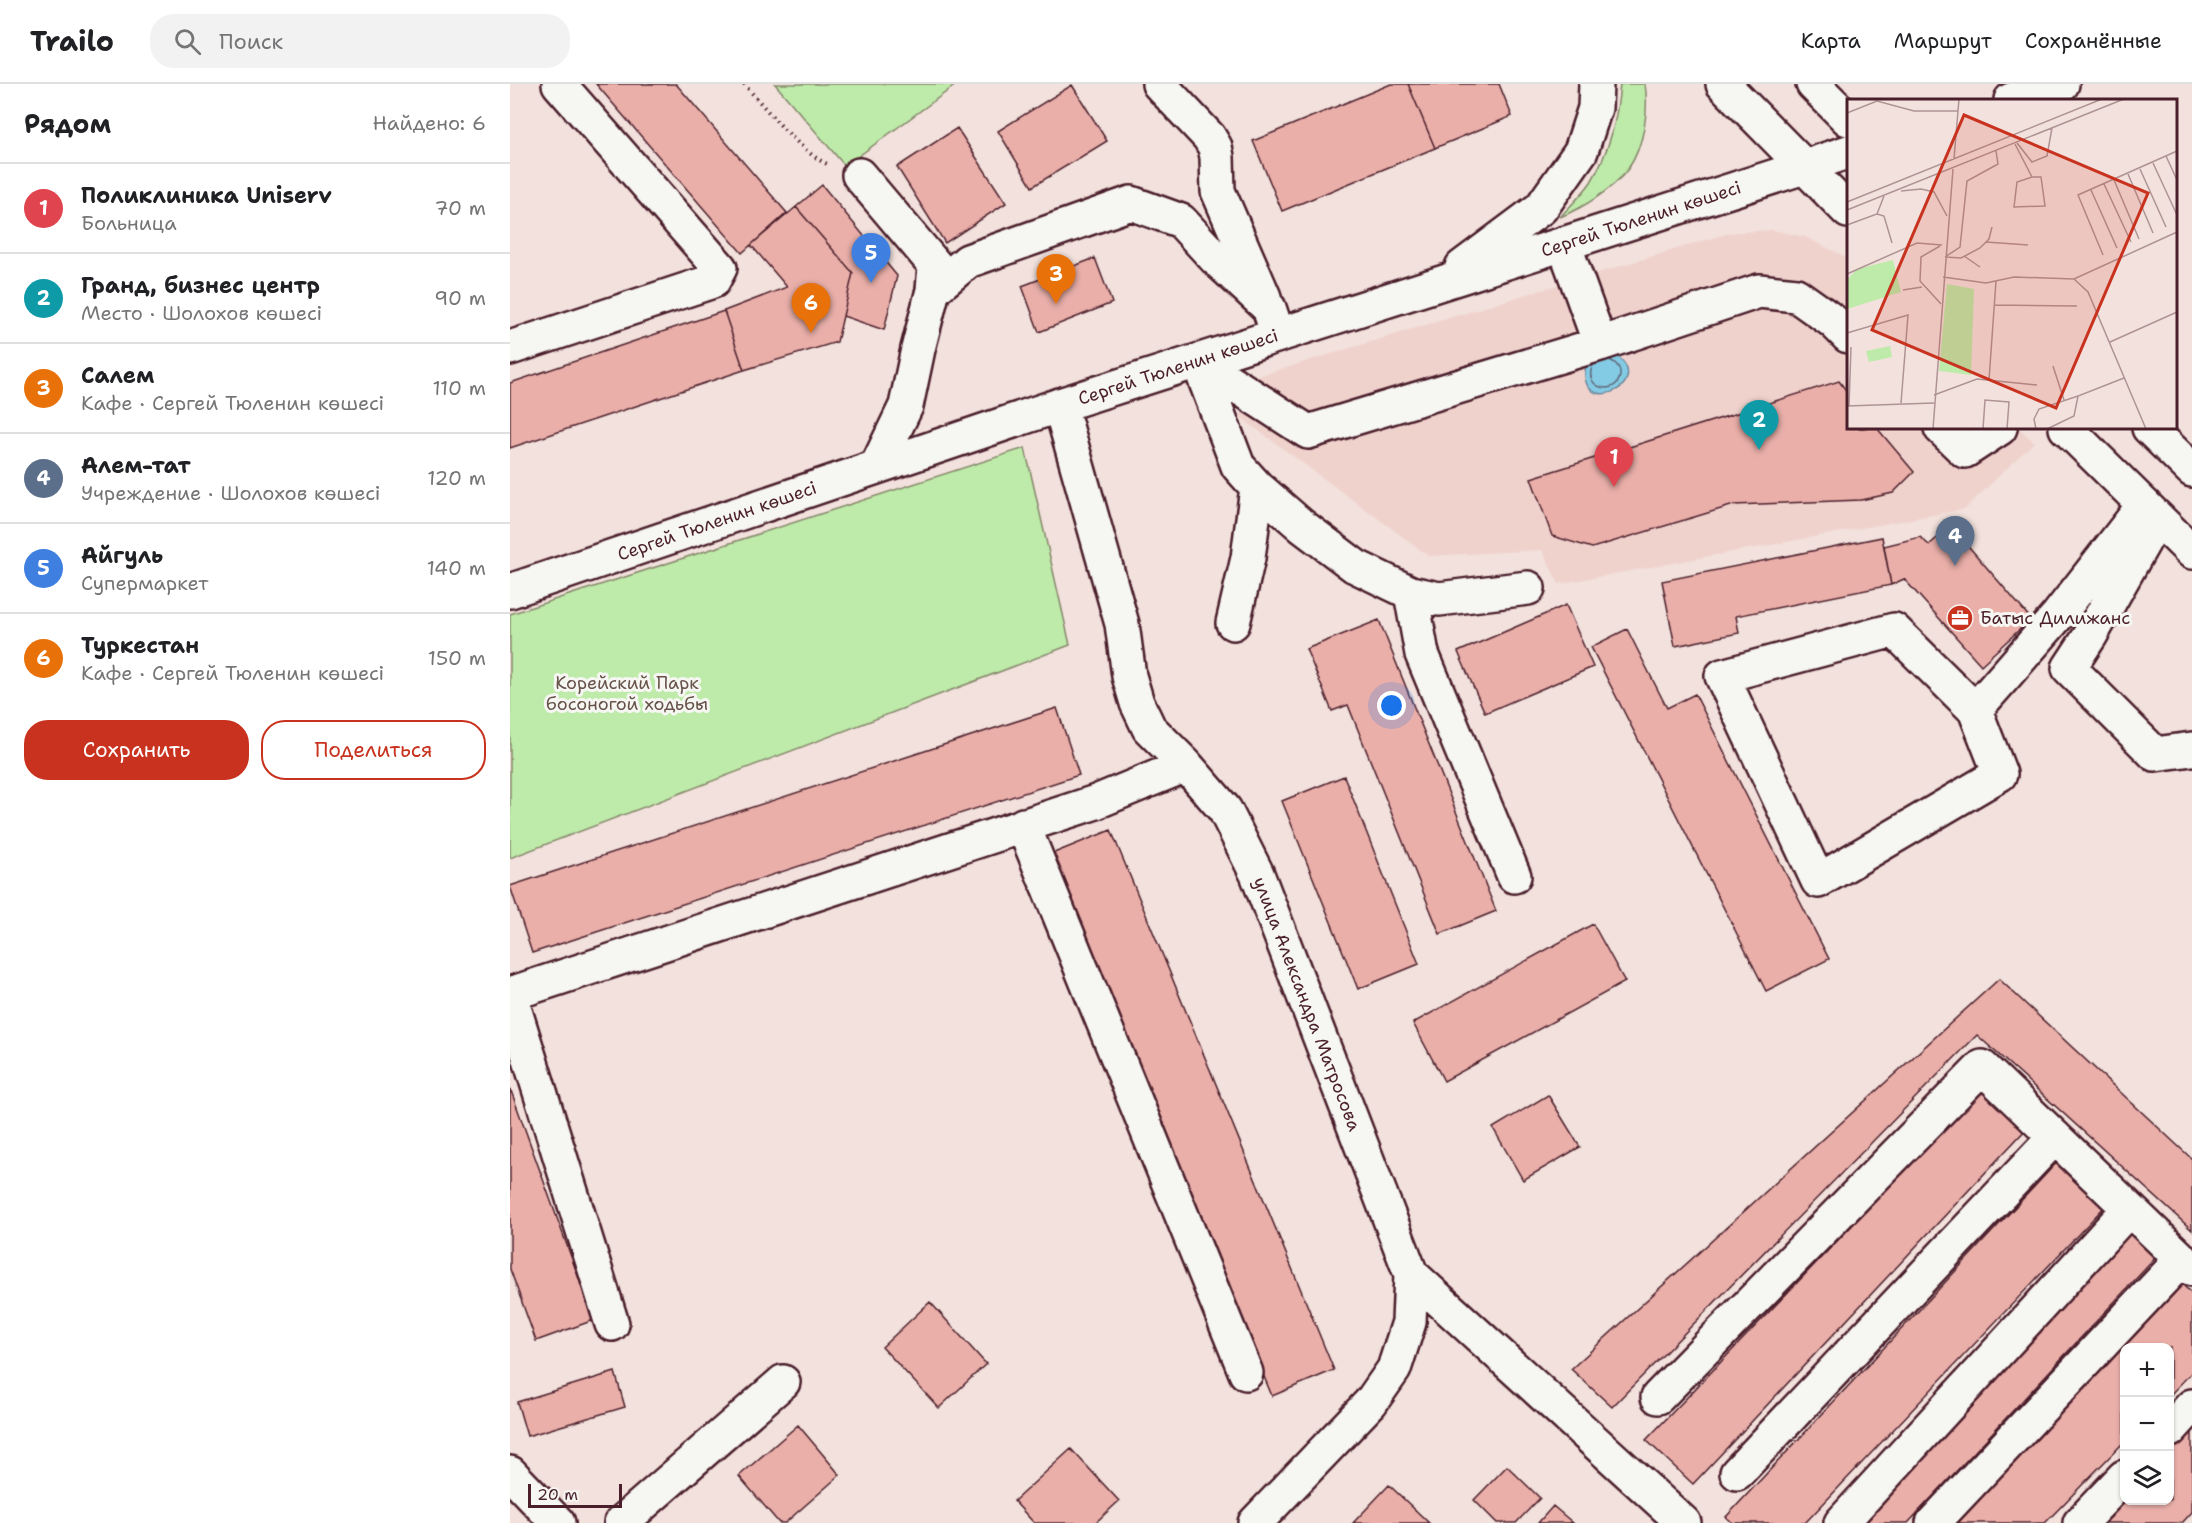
<!DOCTYPE html>
<html lang="ru">
<head>
<meta charset="utf-8">
<style>
  :root { --surface:#fff; --page:#f2f2f2; --text:#202124; --muted:#757577; --line:#e0e0e0; --accent:#c8321e }
  body { margin:0; font-family:"Shantell Sans",sans-serif; background:var(--page); color:var(--text) }
  .controls { position:absolute; right:18px; bottom:18px; display:grid; overflow:hidden; border-radius:12px; box-shadow:0 2px 4px #0004 }
  .controls button { width:54px; height:54px; display:grid; place-items:center; padding:0; border:0; border-bottom:2px solid var(--line); background:var(--surface); color:var(--text); font:30px sans-serif }
  .scale { position:absolute; left:18px; bottom:15px; width:94px; box-sizing:border-box; padding-left:6px; border:3px solid #4a1f2b; border-top:0; font-size:16px; line-height:21px; white-space:nowrap; color:#4a1f2b; -webkit-text-stroke:4px #f6f6f2; paint-order:stroke }
  .you { position:absolute; left:882px; top:622px; width:21px; height:21px; margin:-15px; border:4px solid #fff; border-radius:50%; background:#1a73e8; box-shadow:0 0 0 9px #1a73e833 }
  .badge { display:grid; place-items:center; width:39px; height:39px; border-radius:50%; background:var(--accent); color:#fff; font-size:20px; font-weight:700 }
  .pin { position:absolute; translate:-50% -50px; filter:drop-shadow(0 2px 3px #0008) }
  .pin::after { content:''; position:absolute; top:32px; width:21px; height:18px; background:inherit; clip-path:polygon(0 0,100% 0,50% 100%) }
  .list { margin:0; padding:0; list-style:none }
  h2 { display:flex; justify-content:space-between; align-items:center; height:78px; margin:0; padding:0 24px; font-size:26px }
  h2 small { font-size:20px; font-weight:400; color:var(--muted) }
  .list li { display:grid; grid-template-columns:39px 1fr auto; gap:18px; align-items:center; box-sizing:border-box; height:90px; padding:0 24px; border-top:2px solid var(--line) }
  .list b { display:block; font-size:22px; white-space:nowrap }
  .list p { margin:0; font-size:20px; white-space:nowrap; color:var(--muted) }
  .list em { font-size:20px; font-style:normal; color:var(--muted) }
  .actions { display:flex; gap:12px; padding:18px 24px }
  .actions a { flex:1; padding:14px 0; border:2px solid var(--accent); border-radius:24px; text-align:center; font-size:21px; color:var(--accent) }
  .actions .main { background:var(--accent); color:#fff }
  .icon { flex:none; width:33px; height:33px; fill:none; stroke:currentColor; stroke-width:2; stroke-linecap:round; stroke-linejoin:round }
  .map { position:relative; flex:none; width:1682px; height:1439px; overflow:hidden }
  header { display:flex; align-items:center; gap:36px; box-sizing:border-box; height:84px; padding:0 30px; background:var(--surface); border-bottom:2px solid var(--line) }
  header strong { font-size:28px }
  nav { display:flex; gap:33px; margin-inline-start:auto; font-size:21px }
  .search { width:420px; height:54px; background:var(--page); display:flex; align-items:center; gap:15px; box-sizing:border-box; padding:0 21px; border-radius:24px; color:var(--muted); font-size:22px }
  main { display:flex }
  aside { flex:1; background:var(--surface) }
  .map>svg:first-child { display:block }
  .built { fill:#f0d2cd }
  .green { fill:#beeba9; stroke:#84856a; stroke-width:1.5 }
  .water { fill:#83cbe4; stroke:#6c869a; stroke-width:1.5 }
  .lines { fill:none; stroke-linecap:round; stroke-linejoin:round }
  .shore { stroke:#616475; stroke-width:1.5 }
  .building { fill:#eaafa9; stroke:#4a1f2b; stroke-width:1.5 }
  .minor-casing { stroke:#4a1f2b; stroke-width:38 }
  .major-casing { stroke:#4a1f2b; stroke-width:38 }
  .highway-casing { stroke:#4a1f2b; stroke-width:38 }
  .path { stroke:#4a1f2b; stroke-width:4; stroke-dasharray:1.5 4.5; stroke-linecap:butt }
  .minor { stroke:#f6f6f2; stroke-width:33 }
  .major { stroke:#f6f6f2; stroke-width:33 }
  .highway { stroke:#f6f6f2; stroke-width:33 }
  .labels { text-anchor:middle; dominant-baseline:central; stroke-width:6; stroke-linejoin:round; paint-order:stroke }
  .street-label { font-size:18px; fill:#4a1f2b; stroke:#f6f6f2 }
  .poi-label { font-size:18px; fill:#4a1f2b; stroke:#f6f6f2; text-anchor:start }
  .park-label { font-size:18px; fill:#67524a; stroke:#f6f6f2 }
  .inset-road { fill:none; stroke:#af9395; stroke-width:1.5 }
  .view { fill:#c8321e; fill-opacity:0.15; stroke:#c8321e; stroke-width:3 }
  .inset-edge { fill:none; stroke:#4a1f2b; stroke-width:3 }
</style>
</head>
<body>
<header>
<strong>Trailo</strong>
<div class="search"><svg class="icon" aria-label="search" viewBox="0 0 24 24"><circle cx="10" cy="10" r="6"/><path d="M15 15l6 6"/></svg>Поиск</div>
<nav><a>Карта</a><a>Маршрут</a><a>Сохранённые</a></nav>
</header>
<main>
<aside>
<h2>Рядом<small>Найдено: 6</small></h2>
<ul class="list">
<li><span class="badge" style="background:#e0444e">1</span><div><b>Поликлиника Uniserv</b><p>Больница</p></div><em>70 m</em></li>
<li><span class="badge" style="background:#0f9aa8">2</span><div><b>Гранд, бизнес центр</b><p>Место · Шолохов көшесі</p></div><em>90 m</em></li>
<li><span class="badge" style="background:#e8710a">3</span><div><b>Салем</b><p>Кафе · Сергей Тюленин көшесі</p></div><em>110 m</em></li>
<li><span class="badge" style="background:#5c6f8a">4</span><div><b>Алем-тат</b><p>Учреждение · Шолохов көшесі</p></div><em>120 m</em></li>
<li><span class="badge" style="background:#3f7fe0">5</span><div><b>Айгуль</b><p>Супермаркет</p></div><em>140 m</em></li>
<li><span class="badge" style="background:#e8710a">6</span><div><b>Туркестан</b><p>Кафе · Сергей Тюленин көшесі</p></div><em>150 m</em></li>
</ul>
<div class="actions"><a class="main">Сохранить</a><a>Поделиться</a></div>
</aside>
<div class="map">
<svg width="1682" height="1439" viewBox="0 0 1682 1439">
  <rect width="100%" height="100%" fill="#f2e1dc"/>
  <filter id="ink" filterUnits="userSpaceOnUse"><feTurbulence type="fractalNoise" baseFrequency=".0167" numOctaves="2"/><feDisplacementMap in="SourceGraphic" scale="12" xChannelSelector="R" yChannelSelector="G"/><feConvolveMatrix kernelMatrix="1 2 1 2 8 2 1 2 1" color-interpolation-filters="sRGB"/></filter>
  <g filter="url(#ink)">
    <path class="built" d="M1262,146L1295,153L1334,172L1338,177V344H1509L1524,358L1455,425L1049,500L1032,466L919,472L730,333L738,309L739,295L1219,149Z"/>
    <path class="green" d="M265,0H447L335,82Z
      M1110,0H1135C1139,27 1134,62 1118,85C1103,105 1073,124 1050,133C1060,122 1073,110 1081,98C1100,66 1107,36 1110,0Z
      M515,364L560,561L0,774V530Z"/>
    <path class="water" d="M1106,271C1147,303 1065,334 1076,281Z"/>
    <g class="lines">
      <path class="shore" d="M1083,281C1071,305 1108,313 1110,291C1111,283 1106,279 1100,276"/>
    </g>
    <path class="building" d="M86,0H166L277,129L232,169Z
      M881,0H898L925,64L772,127L743,57Z
      M898,0H989L1002,32L925,64Z
      M562,1L597,57L522,103L488,47Z
      M447,44L496,119L435,159L387,83Z
      M312,101L387,192L374,246L333,232L343,189L286,123Z
      M286,123L343,189L327,258L234,286L214,227L277,203L241,161Z
      M585,174L602,219L529,248L512,202Z
      M214,227L234,286L0,364V299Z
      M1329,297L1338,309V344H1367L1404,388L1383,409L1351,416L1224,421L1082,464L1042,452L1021,394Z
      M1441,442L1521,535L1471,581L1394,495L1381,501L1374,462L1410,453L1419,461Z
      M1372,453L1381,501L1226,532L1229,549L1165,562L1152,497Z
      M1056,521L1083,583L975,629L948,568Z
      M869,536L986,827L930,850L838,621L822,627L796,565Z
      M1117,545L1157,624L1185,610L1319,875L1256,907L1081,563Z
      M547,624L569,691L22,869L0,802Z
      M834,692L909,880L848,905L772,717Z
      M601,746L824,1286L762,1312L539,771Z
      M1083,840L1115,898L934,997L903,939Z
      M1489,895L1682,1075V1146L1467,951L1102,1323L1061,1285Z
      M1476,1002L1519,1042L1183,1400L1136,1356Z
      M0,1004L84,1236L26,1257L0,1185Z
      M1038,1011L1070,1063L1013,1096L983,1044Z
      M1551,1074L1598,1119L1295,1439H1223L1216,1433Z
      M1622,1142L1650,1169L1398,1439H1354Z
      M1670,1198L1682,1210V1288L1660,1311V1264H1614V1358L1535,1439H1447Z
      M420,1218L476,1280L429,1324L372,1263Z
      M105,1288L115,1323L17,1352L7,1318Z
      M1682,1339V1428L1672,1439H1589L1614,1412V1416H1660V1363Z
      M288,1341L330,1391L275,1439H269L229,1392Z
      M561,1365L609,1417L585,1439H524L504,1417Z
      M997,1382L1030,1414L1006,1439H987L964,1416Z
      M879,1401L919,1439H843Z
      M1043,1422L1063,1439H1028Z"/>
    <g class="lines">
      <defs>
        <path id="minor" d="M649,0L699,53L705,63L707,73L708,107L754,213
          M349,91L425,181L423,206
          M1054,160L1090,260
          M0,264L203,197L210,184L49,0
          M688,277L798,348L1090,260L1249,207L1286,211L1324,238L1338,252
          M688,277L728,382L747,403L792,442L845,482L901,509L929,515L1018,504
          M550,321L612,540L619,592L627,619L639,644L676,681L715,726L747,790L901,1190L1174,1439
          M1431,344L1455,367L1490,344
          M367,382L396,322L408,265L423,206L458,177L621,119L671,137L706,175L759,224L768,251
          M1647,434L1580,552L1559,584L1645,670L1682,665
          M901,509L912,570L1004,792
          M723,539L738,474L747,403
          M1465,626L1384,546L1212,592L1308,797L1490,690L1465,626L1549,530L1634,421
          M513,741L736,1289
          M0,910L586,718L676,681
          M0,911L102,1240
          M1148,1313L1472,983L1682,1185
          M1660,1346L1682,1322
          M0,1389L48,1439
          M1227,1389L1545,1053
          M111,1439L273,1298
          M745,1439L861,1318L884,1285L899,1238L901,1190
          M1331,1439L1619,1125
          M1423,1439L1672,1175
          M1570,1439L1614,1393"/>
        <path id="major" d="M1501,16L1552,0
          M952,183L1031,124L1071,67L1085,24L1086,0
          M0,507L550,321L1294,83"/>
        <path id="highway" d="M1213,0L1338,127
          M1303,0L1338,35
          M1294,83L1338,68
          M1556,344L1682,468
          M1639,344L1682,386"/>
      </defs>
      <use href="#minor" class="minor-casing"/>
      <use href="#major" class="major-casing"/>
      <use href="#highway" class="highway-casing"/>
      <path class="path" d="M234,0C253,21 294,73 320,81"/>
      <use href="#minor" class="minor"/>
      <use href="#major" class="major"/>
      <use href="#highway" class="highway"/>
    </g>
  </g>
  <defs>
    <symbol id="office-disc" viewBox="-11 -11 22 22"><circle r="9.5" fill="#c8321e" stroke="#f6f6f2"/><path d="M-6-3h4V-5.5h4V-3h4V5H-6ZM-1-4.5V-3h2v-1.5ZM-6 0V1H6V0Z" fill="#fff"/></symbol>
  </defs>
  <g fill-rule="evenodd">
    <use href="#office-disc" x="1435" y="519" width="30" height="30"/>
  </g>
  <g class="labels">
    <g class="street-label">
      <text transform="translate(1131 135) rotate(-18)">Сергей Тюленин көшесі</text>
      <text transform="translate(668 283) rotate(-18)">Сергей Тюленин көшесі</text>
      <text transform="translate(207 437) rotate(-19)">Сергей Тюленин көшесі</text>
      <text transform="translate(797 920) rotate(69)">улица Александра Матросова</text>
    </g>
    <g class="poi-label">
      <text x="1470" y="534">Батыс Дилижанс</text>
    </g>
    <g class="park-label">
      <text x="117" y="599">Корейский Парк<tspan x="117" dy="21">босоногой ходьбы</tspan></text>
    </g>
  </g>
  <g transform="translate(1337 15)">
    <rect width="330" height="330" fill="#f2e1dc"/>
    <path d="M46,161L54,193L0,210V181L10,170ZM100,185L127,190L124,276L92,272ZM43,247L45,258L22,263L19,252Z" fill="#beeba9"/>
    <path class="inset-road" d="M0,14L30,2L67,12H111M170,44L185,63L200,57L205,29M168,45L185,78H194L198,107L167,108L170,83L185,78M319,57L330,81M107,60L112,0M306,64L330,116M293,70L319,128M281,75L306,134M267,81L292,140M257,85L284,143M244,91L270,149M54,92L74,90L87,93L100,117M0,103L255,0M0,111L277,0M30,115L37,117L45,144M0,126L30,115L37,97M139,143L181,146M93,147L74,158L73,182L94,205M256,156L231,96L330,52M117,157L133,168M98,158L113,148L120,82L151,65L149,52M98,158L114,159L133,149L142,140L145,128M0,175L70,144L95,146M96,178L139,184L167,178L227,180L330,133M227,180L241,193L299,330M56,191L75,188M148,206L230,207M0,234L61,216L54,304M263,243L330,213M206,267L217,301M142,281L149,182M87,296L130,280L190,286M0,307L87,304M2,307L4,248M86,330L106,70M136,330L138,301L162,303L160,330M189,330L187,320L192,310L231,297M200,330L227,317L231,297L277,279"/>
    <path class="view" d="M117,16L301,94L209,309L25,231Z"/>
    <rect width="330" height="330" class="inset-edge"/>
  </g>
</svg>
<div class="controls">
<button>+</button>
<button>−</button>
<button><svg class="icon" aria-label="layers" viewBox="0 0 24 24"><path d="M12 4l9 5-9 5-9-5zM3 14l9 5 9-5"/></svg></button>
</div>
<div class="scale">20 m</div>
<div class="you"></div>
<div class="pin badge" style="left:1104px;top:403px;background:#e0444e">1</div>
<div class="pin badge" style="left:1249px;top:366px;background:#0f9aa8">2</div>
<div class="pin badge" style="left:546px;top:220px;background:#e8710a">3</div>
<div class="pin badge" style="left:1445px;top:482px;background:#5c6f8a">4</div>
<div class="pin badge" style="left:361px;top:199px;background:#3f7fe0">5</div>
<div class="pin badge" style="left:301px;top:249px;background:#e8710a">6</div>
</div>
</main>
</body>
</html>
